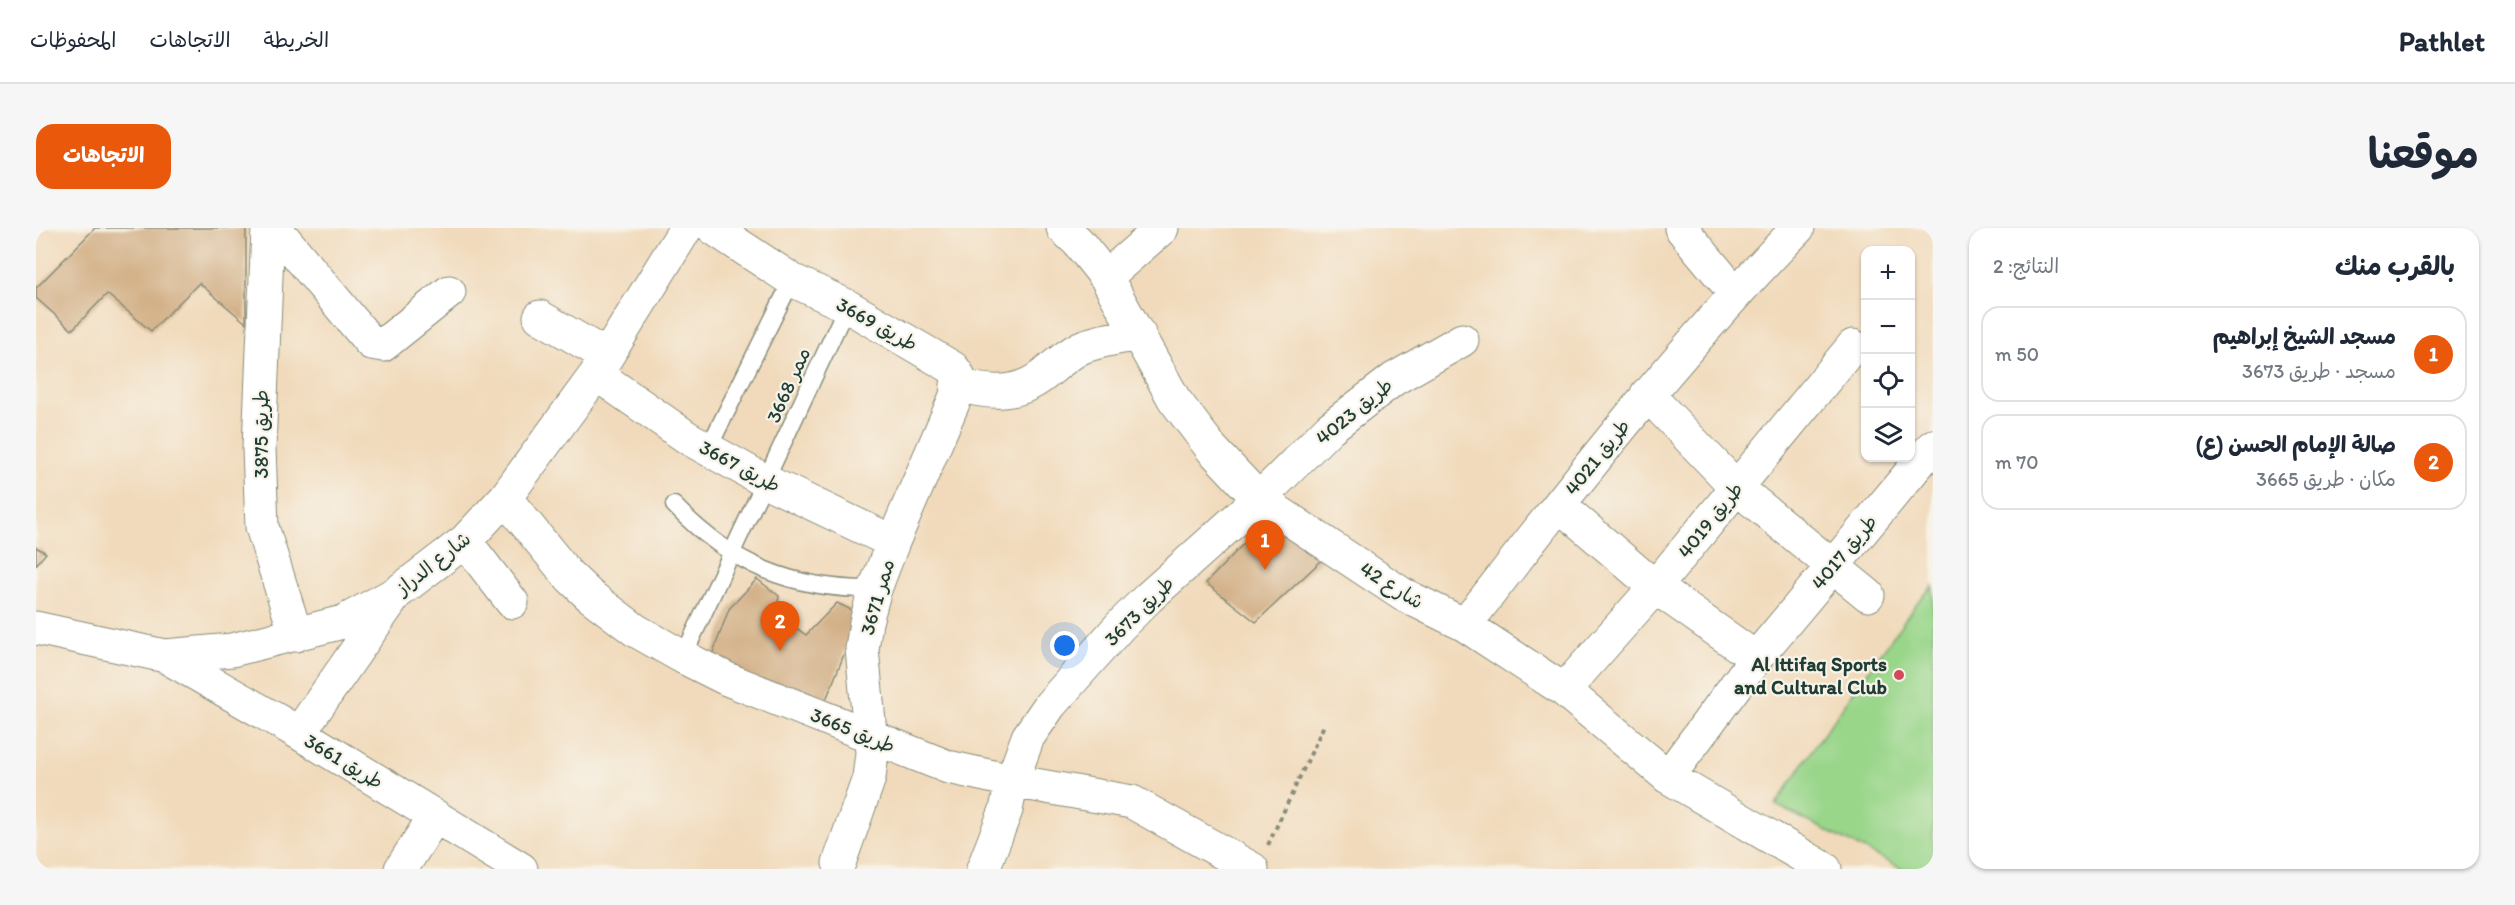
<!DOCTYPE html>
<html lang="ar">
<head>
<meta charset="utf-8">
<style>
  :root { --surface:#fff; --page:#f6f6f7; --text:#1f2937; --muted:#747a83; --line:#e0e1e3; --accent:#ea580c }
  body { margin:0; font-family:Itim,"Playpen Sans Arabic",sans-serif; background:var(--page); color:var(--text); direction:rtl }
  .controls { position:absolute; right:18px; top:18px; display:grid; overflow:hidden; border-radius:12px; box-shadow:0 2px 4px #0004 }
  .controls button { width:54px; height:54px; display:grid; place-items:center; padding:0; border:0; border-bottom:2px solid var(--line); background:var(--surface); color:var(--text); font:30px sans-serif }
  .you { position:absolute; left:1029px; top:418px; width:21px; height:21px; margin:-15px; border:4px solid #fff; border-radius:50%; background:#1a73e8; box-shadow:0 0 0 9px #1a73e833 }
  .badge { display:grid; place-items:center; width:39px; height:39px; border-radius:50%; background:var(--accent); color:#fff; font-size:20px; font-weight:700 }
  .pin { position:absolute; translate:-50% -50px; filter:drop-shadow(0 2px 3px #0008) }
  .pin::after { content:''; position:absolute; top:32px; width:21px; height:18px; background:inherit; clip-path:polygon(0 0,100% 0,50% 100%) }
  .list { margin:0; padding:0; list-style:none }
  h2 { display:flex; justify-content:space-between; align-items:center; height:78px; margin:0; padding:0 24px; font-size:26px }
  h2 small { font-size:20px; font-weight:400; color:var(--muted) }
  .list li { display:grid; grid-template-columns:39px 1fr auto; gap:18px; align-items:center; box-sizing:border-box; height:96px; margin:0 12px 12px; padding:0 12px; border:2px solid var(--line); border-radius:18px }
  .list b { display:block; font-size:22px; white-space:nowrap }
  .list p { margin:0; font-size:20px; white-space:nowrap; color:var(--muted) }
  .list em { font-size:20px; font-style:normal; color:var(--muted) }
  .icon { flex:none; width:33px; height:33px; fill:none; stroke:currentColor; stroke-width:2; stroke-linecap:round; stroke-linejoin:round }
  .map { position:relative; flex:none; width:1897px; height:641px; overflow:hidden; direction:ltr; border-radius:18px }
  header { display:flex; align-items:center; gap:36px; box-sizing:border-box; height:84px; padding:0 30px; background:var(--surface); border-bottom:2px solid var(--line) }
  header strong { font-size:28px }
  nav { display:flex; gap:33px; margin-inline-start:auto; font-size:21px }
  .intro { display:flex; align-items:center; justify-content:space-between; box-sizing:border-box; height:144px; padding:0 36px }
  h1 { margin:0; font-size:42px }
  .button { padding:15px 27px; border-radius:18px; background:var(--accent); color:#fff; font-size:21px; font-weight:700 }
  main { display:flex; gap:36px; padding:0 36px }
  aside { flex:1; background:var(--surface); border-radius:18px; box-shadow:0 2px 4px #0004 }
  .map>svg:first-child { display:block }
  .green { fill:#99d68a; stroke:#5c8a5f; stroke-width:1.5 }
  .building { fill:#d3b188 }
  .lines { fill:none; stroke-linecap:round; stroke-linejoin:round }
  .lane-casing { stroke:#888c78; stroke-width:19 }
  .street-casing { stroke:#888c78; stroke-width:35 }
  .path { stroke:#888c78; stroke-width:4; stroke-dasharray:4.5 4.5; stroke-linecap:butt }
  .lane { stroke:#fff; stroke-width:16 }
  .street { stroke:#fff; stroke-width:33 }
  .poi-dot { fill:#d1495b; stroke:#f7f3e8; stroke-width:2 }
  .labels { text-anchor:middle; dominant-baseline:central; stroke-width:4.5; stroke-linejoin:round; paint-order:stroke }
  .street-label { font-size:20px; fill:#1f3d34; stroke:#f7f3e8 }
  .poi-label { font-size:20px; font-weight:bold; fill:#1f3d34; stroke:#f7f3e8; text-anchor:end }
</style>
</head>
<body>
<header>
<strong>Pathlet</strong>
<nav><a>الخريطة</a><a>الاتجاهات</a><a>المحفوظات</a></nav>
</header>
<div class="intro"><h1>موقعنا</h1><a class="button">الاتجاهات</a></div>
<main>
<aside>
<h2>بالقرب منك<small>النتائج: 2</small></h2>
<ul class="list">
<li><span class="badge">1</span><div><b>مسجد الشيخ إبراهيم</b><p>مسجد · طريق 3673</p></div><em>50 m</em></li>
<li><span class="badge">2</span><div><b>صالة الإمام الحسن (ع)</b><p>مكان · طريق 3665</p></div><em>70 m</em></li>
</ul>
</aside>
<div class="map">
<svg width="1897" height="641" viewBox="0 0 1897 641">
  <rect width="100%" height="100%" fill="#f7f3e8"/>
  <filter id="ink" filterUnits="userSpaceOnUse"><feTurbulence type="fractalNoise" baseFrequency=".0167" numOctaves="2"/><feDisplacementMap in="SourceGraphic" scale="12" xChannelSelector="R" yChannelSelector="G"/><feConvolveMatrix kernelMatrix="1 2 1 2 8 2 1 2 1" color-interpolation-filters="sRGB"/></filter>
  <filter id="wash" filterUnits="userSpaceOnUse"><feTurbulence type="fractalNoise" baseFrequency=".008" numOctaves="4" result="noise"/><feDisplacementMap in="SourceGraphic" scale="24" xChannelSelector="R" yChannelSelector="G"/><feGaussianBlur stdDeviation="1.35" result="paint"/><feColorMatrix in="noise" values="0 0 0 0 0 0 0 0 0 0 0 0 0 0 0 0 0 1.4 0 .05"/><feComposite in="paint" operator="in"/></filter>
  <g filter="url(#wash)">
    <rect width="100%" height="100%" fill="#f1dabb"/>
    <path class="green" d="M1897,358V641H1866L1740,577L1779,518L1880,376Z"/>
    <g id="blocks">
      <path class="building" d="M59,0H210V95L163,55L115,103L71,66L36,102L0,70V60Z
        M1234,288L1289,329L1220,394L1170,355Z
        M0,319L10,325L0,337Z
        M721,351L743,368L740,385L770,407L801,375L824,386L784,487L672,438L693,381Z"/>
    </g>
  </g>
  <g filter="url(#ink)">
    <use href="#blocks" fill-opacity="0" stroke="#888c78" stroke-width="1.5"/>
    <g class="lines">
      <defs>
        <path id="lane" d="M672,221L756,52
          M638,277C695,337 757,362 839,361
          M647,429L811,78"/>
        <path id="street" d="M232,0L223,220L226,299L260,407
          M239,0L335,115L347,117L413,64
          M677,0L756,52L811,78L917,140L922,147L920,168L857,314L839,361L830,394L826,421L836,525L833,550L803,635
          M1027,0L1042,14L1070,49L1138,171L1176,221L1223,271L1366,366L1429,397L1528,462L1632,549L1789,641
          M1645,0L1699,65
          M1070,49L1126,0
          M504,89L571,128
          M560,146L652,210L731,254L857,314
          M922,157C954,166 983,168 1010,145C1021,136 1031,127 1044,120C1062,112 1083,110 1103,106
          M1611,166L1701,260L1832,367
          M469,270L532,347L553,367L599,402L647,429L691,451L912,539L976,553L1096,574L1216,641
          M1523,277L1619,359L1720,430
          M429,313L476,374
          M1429,397C1535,260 1641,124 1762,0
          M0,400L129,428L196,422L307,394L362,364L429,313L469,270L560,146L650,0
          M129,428L263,505L485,641
          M1528,462L1619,359L1817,118
          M263,505L357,370
          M1632,549L1720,430L1897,218
          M365,641L399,588
          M947,641L970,582L976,553L992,509L1014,477L1084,398L1112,370L1223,271L1294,200L1358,151L1426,112"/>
      </defs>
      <use href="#lane" class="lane-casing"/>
      <use href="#street" class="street-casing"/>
      <path class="path" d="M1232,617L1289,495"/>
      <use href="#lane" class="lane"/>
      <use href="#street" class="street"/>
    </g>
  </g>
  <circle class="poi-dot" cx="1863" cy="447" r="6"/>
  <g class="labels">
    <g class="street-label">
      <text transform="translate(841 96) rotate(29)">طريق 3669</text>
      <text transform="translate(752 157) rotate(-66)">ممر 3668</text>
      <text transform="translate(1318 183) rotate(-39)">طريق 4023</text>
      <text transform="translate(225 206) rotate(-90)">طريق 3875</text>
      <text transform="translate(1561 229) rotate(-51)">طريق 4021</text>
      <text transform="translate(704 238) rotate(28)">طريق 3667</text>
      <text transform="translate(1674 292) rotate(-51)">طريق 4019</text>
      <text transform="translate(1808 324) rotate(-50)">طريق 4017</text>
      <text transform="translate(397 335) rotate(-38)">شارع الدراز</text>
      <text transform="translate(1356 357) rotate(32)">شارع 42</text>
      <text transform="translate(841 369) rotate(-74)">ممر 3671</text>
      <text transform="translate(1103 383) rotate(-45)">طريق 3673</text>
      <text transform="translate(817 502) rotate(22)">طريق 3665</text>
      <text transform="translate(308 533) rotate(31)">طريق 3661</text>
    </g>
    <g class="poi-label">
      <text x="1851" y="436">Al Ittifaq Sports<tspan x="1851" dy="23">and Cultural Club</tspan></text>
    </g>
  </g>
</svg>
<div class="controls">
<button>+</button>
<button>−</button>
<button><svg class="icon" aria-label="locate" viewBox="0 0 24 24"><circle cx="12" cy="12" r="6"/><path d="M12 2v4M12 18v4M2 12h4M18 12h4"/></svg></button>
<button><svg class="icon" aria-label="layers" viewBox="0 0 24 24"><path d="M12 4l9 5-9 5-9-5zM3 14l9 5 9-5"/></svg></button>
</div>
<div class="you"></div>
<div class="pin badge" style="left:1229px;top:342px">1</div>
<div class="pin badge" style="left:744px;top:423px">2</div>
</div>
</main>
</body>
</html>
